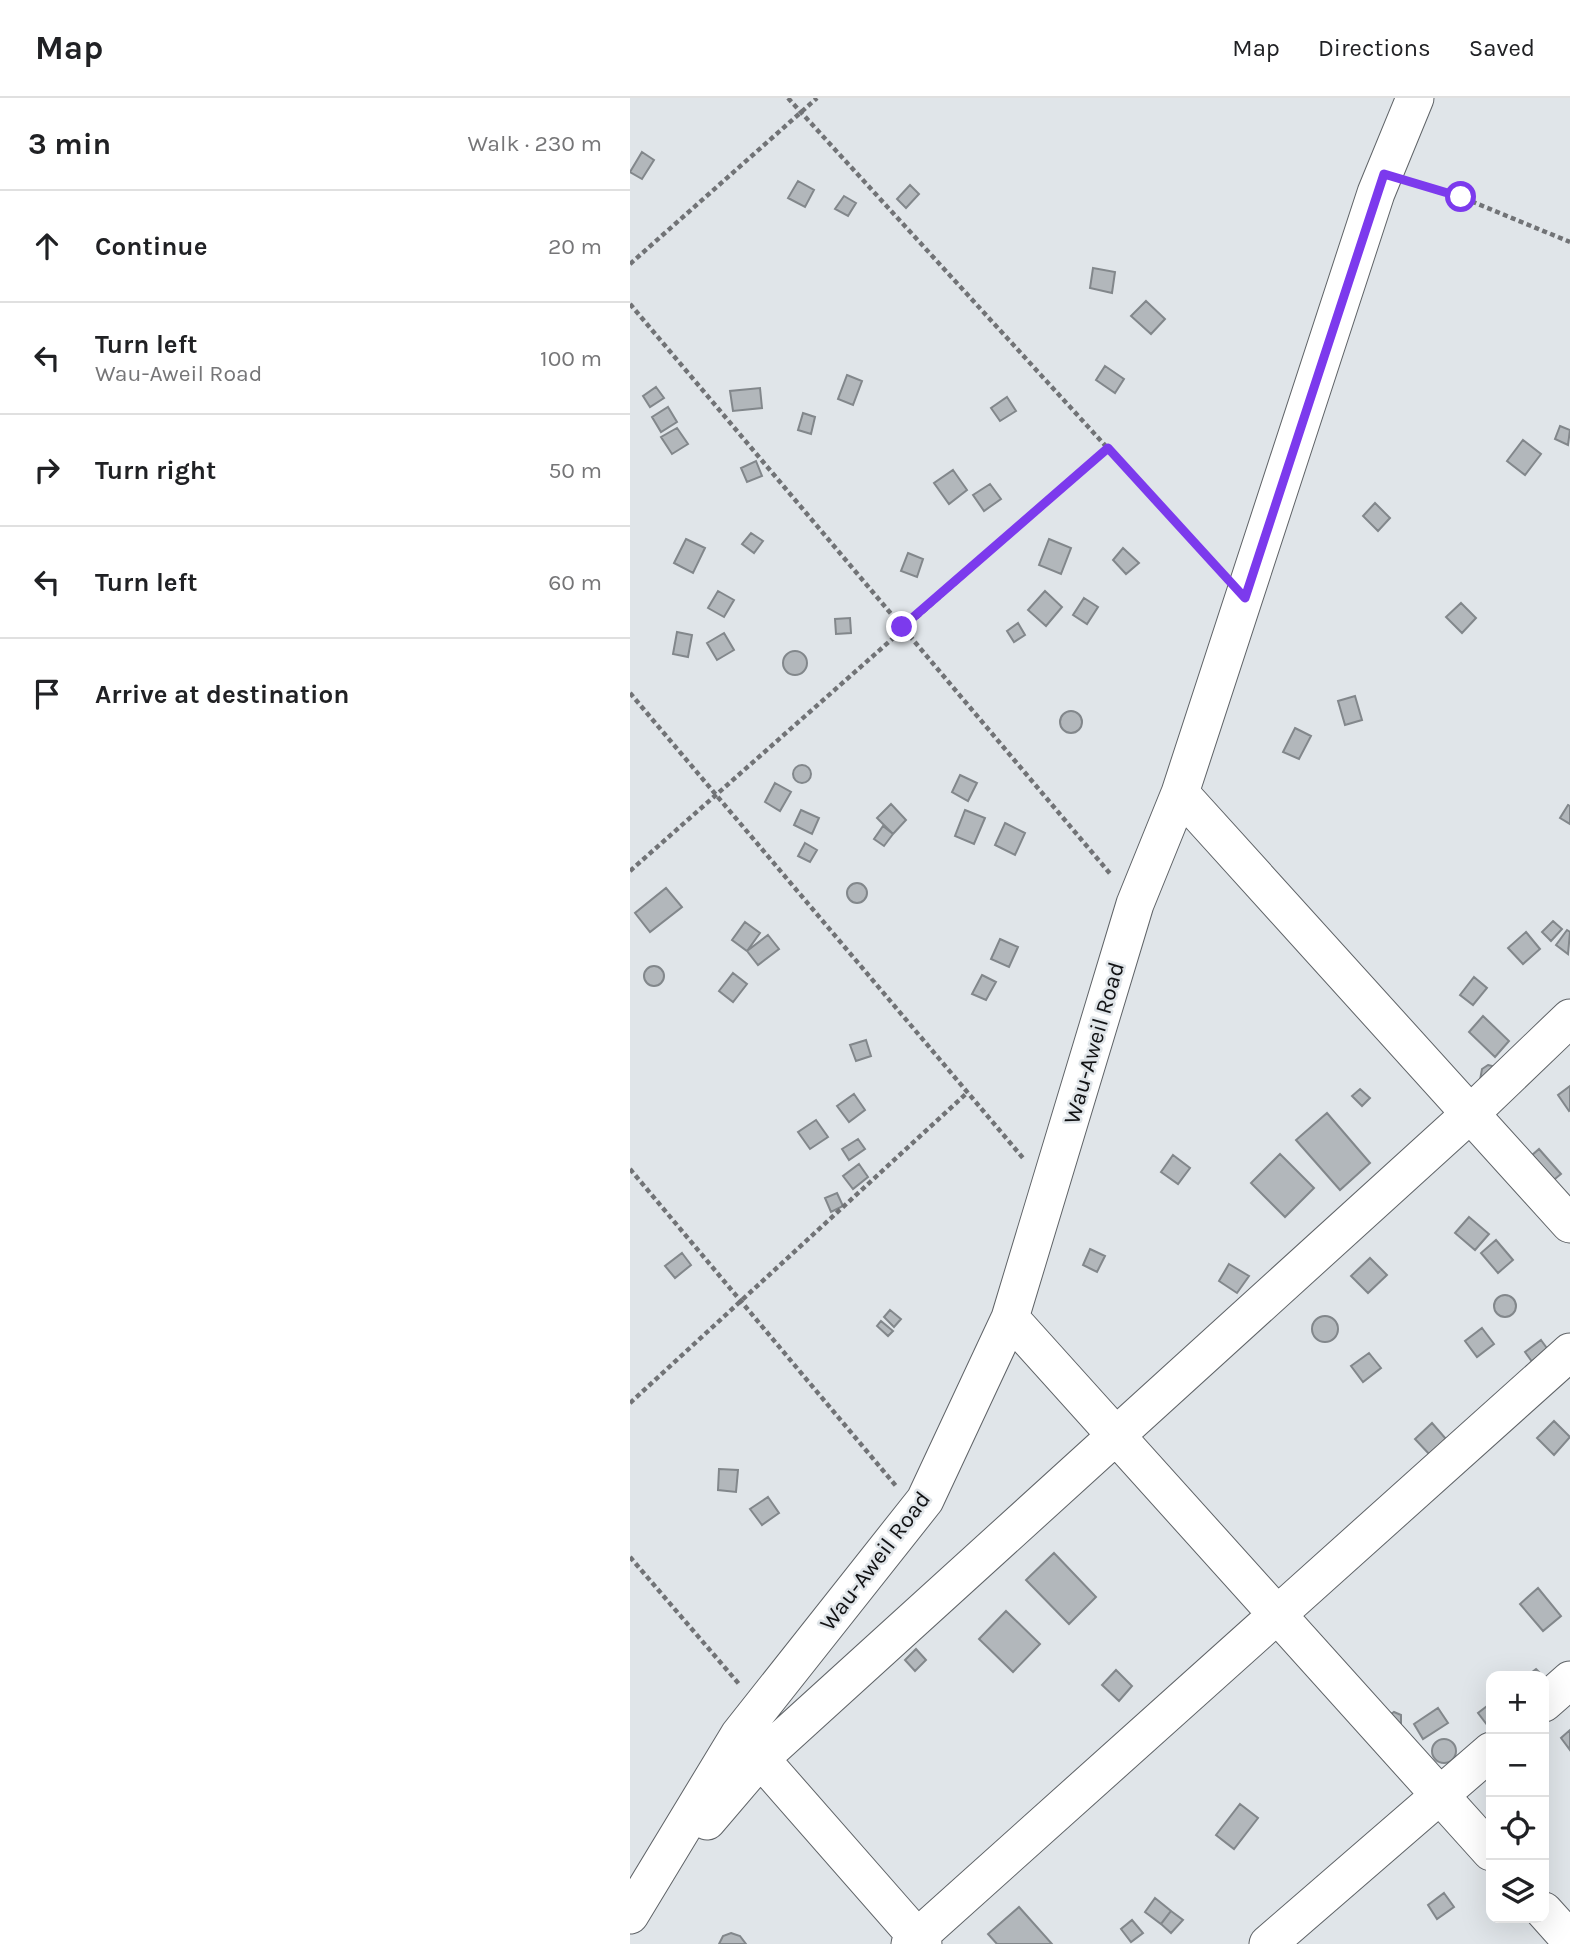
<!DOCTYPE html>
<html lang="en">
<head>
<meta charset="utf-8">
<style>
  :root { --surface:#fff; --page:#f2f2f2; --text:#202124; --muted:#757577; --line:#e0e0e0 }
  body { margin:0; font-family:Karla,sans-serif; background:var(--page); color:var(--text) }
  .controls { position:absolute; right:21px; bottom:21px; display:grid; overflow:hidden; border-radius:14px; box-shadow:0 7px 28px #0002 }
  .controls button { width:63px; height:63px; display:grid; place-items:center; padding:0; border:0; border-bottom:2px solid var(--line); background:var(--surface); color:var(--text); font:35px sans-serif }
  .stop { position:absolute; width:21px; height:21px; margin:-16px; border:5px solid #7c3aed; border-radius:50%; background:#fff }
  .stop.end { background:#7c3aed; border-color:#fff; box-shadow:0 2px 7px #0008 }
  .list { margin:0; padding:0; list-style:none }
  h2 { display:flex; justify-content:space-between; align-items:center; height:91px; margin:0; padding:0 28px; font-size:30px }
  h2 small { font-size:23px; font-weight:400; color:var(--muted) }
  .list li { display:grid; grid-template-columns:46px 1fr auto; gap:21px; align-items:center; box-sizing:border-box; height:112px; padding:0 28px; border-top:2px solid var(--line) }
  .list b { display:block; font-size:26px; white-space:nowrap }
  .list p { margin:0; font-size:23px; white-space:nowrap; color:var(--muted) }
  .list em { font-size:23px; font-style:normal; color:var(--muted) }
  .icon { flex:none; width:38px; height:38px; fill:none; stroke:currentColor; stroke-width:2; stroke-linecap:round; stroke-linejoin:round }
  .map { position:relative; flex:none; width:940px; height:1846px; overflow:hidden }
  header { display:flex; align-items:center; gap:42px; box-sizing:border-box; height:98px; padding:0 35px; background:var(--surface); border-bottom:2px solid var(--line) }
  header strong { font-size:33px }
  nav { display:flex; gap:38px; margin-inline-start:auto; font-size:24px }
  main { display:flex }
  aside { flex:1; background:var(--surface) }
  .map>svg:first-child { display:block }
  .building { fill:#b2b7bb; stroke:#82878b; stroke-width:2 }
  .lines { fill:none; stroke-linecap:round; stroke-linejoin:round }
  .minor-casing { stroke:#5f6367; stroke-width:39 }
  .path { stroke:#717376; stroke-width:4.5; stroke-dasharray:5 3.5; stroke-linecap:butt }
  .minor { stroke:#fff; stroke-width:37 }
  .route { stroke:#7c3aed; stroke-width:9 }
  .labels { text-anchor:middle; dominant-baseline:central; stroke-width:5; stroke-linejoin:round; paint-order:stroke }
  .street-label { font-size:23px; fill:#111214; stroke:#e0e5e9 }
</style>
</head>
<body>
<header>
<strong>Map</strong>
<nav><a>Map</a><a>Directions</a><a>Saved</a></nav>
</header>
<main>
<aside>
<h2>3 min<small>Walk · 230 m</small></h2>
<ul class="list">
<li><svg class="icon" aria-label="ahead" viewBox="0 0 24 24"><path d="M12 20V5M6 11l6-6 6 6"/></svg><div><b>Continue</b></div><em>20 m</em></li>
<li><svg class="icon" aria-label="left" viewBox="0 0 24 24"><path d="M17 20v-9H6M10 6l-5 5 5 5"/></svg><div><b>Turn left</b><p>Wau-Aweil Road</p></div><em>100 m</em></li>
<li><svg class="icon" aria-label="right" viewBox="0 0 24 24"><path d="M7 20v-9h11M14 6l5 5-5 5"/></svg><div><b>Turn right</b></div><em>50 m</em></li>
<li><svg class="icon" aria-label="left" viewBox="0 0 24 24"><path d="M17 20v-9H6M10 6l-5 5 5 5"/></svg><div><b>Turn left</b></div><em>60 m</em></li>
<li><svg class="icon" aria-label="arrive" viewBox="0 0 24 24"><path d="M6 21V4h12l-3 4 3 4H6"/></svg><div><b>Arrive at destination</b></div></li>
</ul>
</aside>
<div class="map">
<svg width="940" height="1846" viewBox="0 0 940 1846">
  <rect width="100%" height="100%" fill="#e0e5e9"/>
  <path class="building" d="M12,54L24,62L12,81L0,74Z
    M168,83L184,92L175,109L158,100Z
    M280,87L289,96L276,110L267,101Z
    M214,98L226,105L218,118L205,111Z
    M463,170L485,174L482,195L460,190Z
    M516,203L535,221L521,236L501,218Z
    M475,268L494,281L485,295L466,282Z
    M217,277L232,283L223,307L208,301Z
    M26,289L34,300L20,309L13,298Z
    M130,290L132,310L103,313L100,293Z
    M377,299L386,313L370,323L361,310Z
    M38,309L47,324L31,334L22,319Z
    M173,315L185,319L181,336L168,332Z
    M930,328L940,332L938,347L925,341Z
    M47,330L58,346L42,356L31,339Z
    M893,342L911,356L895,377L877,363Z
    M126,363L132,378L117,384L111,370Z
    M323,372L337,392L319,406L304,385Z
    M360,386L371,401L354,413L343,397Z
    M745,405L760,420L748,433L733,418Z
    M121,435L133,443L124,455L112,446Z
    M56,441L75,450L63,475L44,465Z
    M419,441L441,450L431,476L409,467Z
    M493,450L509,465L496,476L483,462Z
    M278,455L293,461L287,479L271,473Z
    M88,493L104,502L94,519L78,510Z
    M415,493L432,509L416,528L398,512Z
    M454,500L468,509L457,526L443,517Z
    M831,505L846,520L832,535L816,519Z
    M220,520L221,535L206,536L205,521Z
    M388,525L395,537L384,544L377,533Z
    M47,534L62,537L58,559L43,556Z
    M94,535L104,552L87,562L77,545Z
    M153 565a12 12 0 1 1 24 0a12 12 0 1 1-24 0Z
    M725,598L732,622L715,627L708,603Z
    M430 624a11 11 0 1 1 22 0a11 11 0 1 1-22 0Z
    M665,630L681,638L669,661L653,654Z
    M163 676a9 9 0 1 1 18 0a9 9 0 1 1-18 0Z
    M330,677L347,685L338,703L322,694Z
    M145,685L161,694L150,713L135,704Z
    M261,706L276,722L263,736L247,720Z
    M938,707L940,708V726L930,720Z
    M171,712L189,720L182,736L164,727Z
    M335,712L355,720L344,746L325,738Z
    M375,725L395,735L385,757L365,747Z
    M253,728L263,736L254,748L244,741Z
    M175,745L187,752L180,764L168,758Z
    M217 795a10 10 0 1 1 20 0a10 10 0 1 1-20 0Z
    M36,790L52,809L20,834L5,815Z
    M923,823L932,831L921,843L912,834Z
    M115,824L130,835L117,853L102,842Z
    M937,832L940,834L938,856L926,847Z
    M896,834L910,851L893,866L878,850Z
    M138,837L149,851L128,867L117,853Z
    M370,841L388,849L379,869L361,861Z
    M14 878a10 10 0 1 1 20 0a10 10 0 1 1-20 0Z
    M103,875L117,886L103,904L89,893Z
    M352,877L366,884L356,902L342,896Z
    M844,879L857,890L843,907L830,897Z
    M853,918L879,943L865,959L839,934Z
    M236,942L241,958L226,963L220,947Z
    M858,967L866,969L850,982L852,971Z
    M940,988V1012L939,1013L928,997Z
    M730,991L740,1000L732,1008L722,998Z
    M224,996L235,1012L219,1024L207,1008Z
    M697,1015L740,1065L710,1092L666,1042Z
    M186,1022L198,1039L180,1051L168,1034Z
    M228,1041L235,1051L219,1062L212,1051Z
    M909,1051L931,1076L914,1090L893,1065Z
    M650,1056L684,1090L655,1119L621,1085Z
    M543,1057L560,1070L548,1086L531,1074Z
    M229,1066L238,1079L223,1091L213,1078Z
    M207,1095L213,1108L201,1114L195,1100Z
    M839,1119L859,1136L845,1152L825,1135Z
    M866,1142L883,1162L868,1175L851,1155Z
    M460,1151L475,1158L467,1174L453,1167Z
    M52,1155L61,1167L45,1180L35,1168Z
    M740,1160L757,1177L738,1195L721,1178Z
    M599,1166L619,1178L607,1195L589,1183Z
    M864 1208a11 11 0 1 1 22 0a11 11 0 1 1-22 0Z
    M260,1212L271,1221L264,1229L254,1219Z
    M682 1231a13 13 0 1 1 26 0a13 13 0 1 1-26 0Z
    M251,1223L263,1233L258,1238L247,1228Z
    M852,1230L864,1246L847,1259L835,1243Z
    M911,1242L924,1260L908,1272L895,1254Z
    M739,1255L751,1270L733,1284L721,1268Z
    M924,1323L940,1339L924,1357L907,1340Z
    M802,1325L816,1341L800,1357L785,1341Z
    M89,1371L108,1372L106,1394L88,1392Z
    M138,1399L149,1415L132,1427L120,1411Z
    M424,1455L466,1499L439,1526L396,1482Z
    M908,1490L931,1518L913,1533L890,1506Z
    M376,1513L410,1546L383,1574L349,1541Z
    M286,1551L296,1562L285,1573L275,1562Z
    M906,1571L913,1578H897Z
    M486,1572L502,1588L489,1603L472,1587Z
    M861,1605V1632L848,1615Z
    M808,1610L818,1625L793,1641L784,1626Z
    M764,1614L771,1617V1627L758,1618Z
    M940,1632V1652L931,1640Z
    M802 1653a12 12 0 1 1 24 0a12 12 0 1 1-24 0Z
    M610,1706L628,1720L604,1751L586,1737Z
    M814,1795L824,1809L807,1821L798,1807Z
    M525,1800L541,1813L531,1826L515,1814Z
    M389,1809L422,1846H367L358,1836Z
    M541,1813L553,1822L541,1835L531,1826Z
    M502,1822L513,1835L501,1844L491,1831Z
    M101,1835L110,1838L116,1846H89L93,1838Z"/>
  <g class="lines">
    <defs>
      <path id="minor" d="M550,695L940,1126
        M380,1220L861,1754
        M914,1605L940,1582
        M114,1642L293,1846
        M77,1723L130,1661L840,1016L940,920
        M914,1813L940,1842
        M0,1817L109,1637L295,1402L380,1220L505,806L550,695L746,95L785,0
        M280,1846L940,1254
        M638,1846L861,1653"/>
    </defs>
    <use href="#minor" class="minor-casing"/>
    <path class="path" d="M158,0L588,471
      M785,85L831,99L940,144
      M0,166L187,0
      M0,206L482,778
      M0,595L393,1060
      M0,773L478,350
      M0,1071L266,1388
      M0,1305L338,994
      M0,1459L109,1586"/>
    <use href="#minor" class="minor"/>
  </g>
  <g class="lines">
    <path class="route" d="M272,529L478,350L615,500L754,76L831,99"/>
  </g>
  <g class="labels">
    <g class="street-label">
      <text transform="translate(464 945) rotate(-74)">Wau-Aweil Road</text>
      <text transform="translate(245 1463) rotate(-53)">Wau-Aweil Road</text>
    </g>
  </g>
</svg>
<div class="controls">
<button>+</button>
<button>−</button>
<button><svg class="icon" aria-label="locate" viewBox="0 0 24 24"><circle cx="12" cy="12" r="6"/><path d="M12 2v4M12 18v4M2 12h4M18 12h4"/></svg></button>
<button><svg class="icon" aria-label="layers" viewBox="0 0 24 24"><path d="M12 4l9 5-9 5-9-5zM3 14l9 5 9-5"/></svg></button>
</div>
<div class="stop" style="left:831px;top:99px"></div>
<div class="stop end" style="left:272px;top:529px"></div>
</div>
</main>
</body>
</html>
